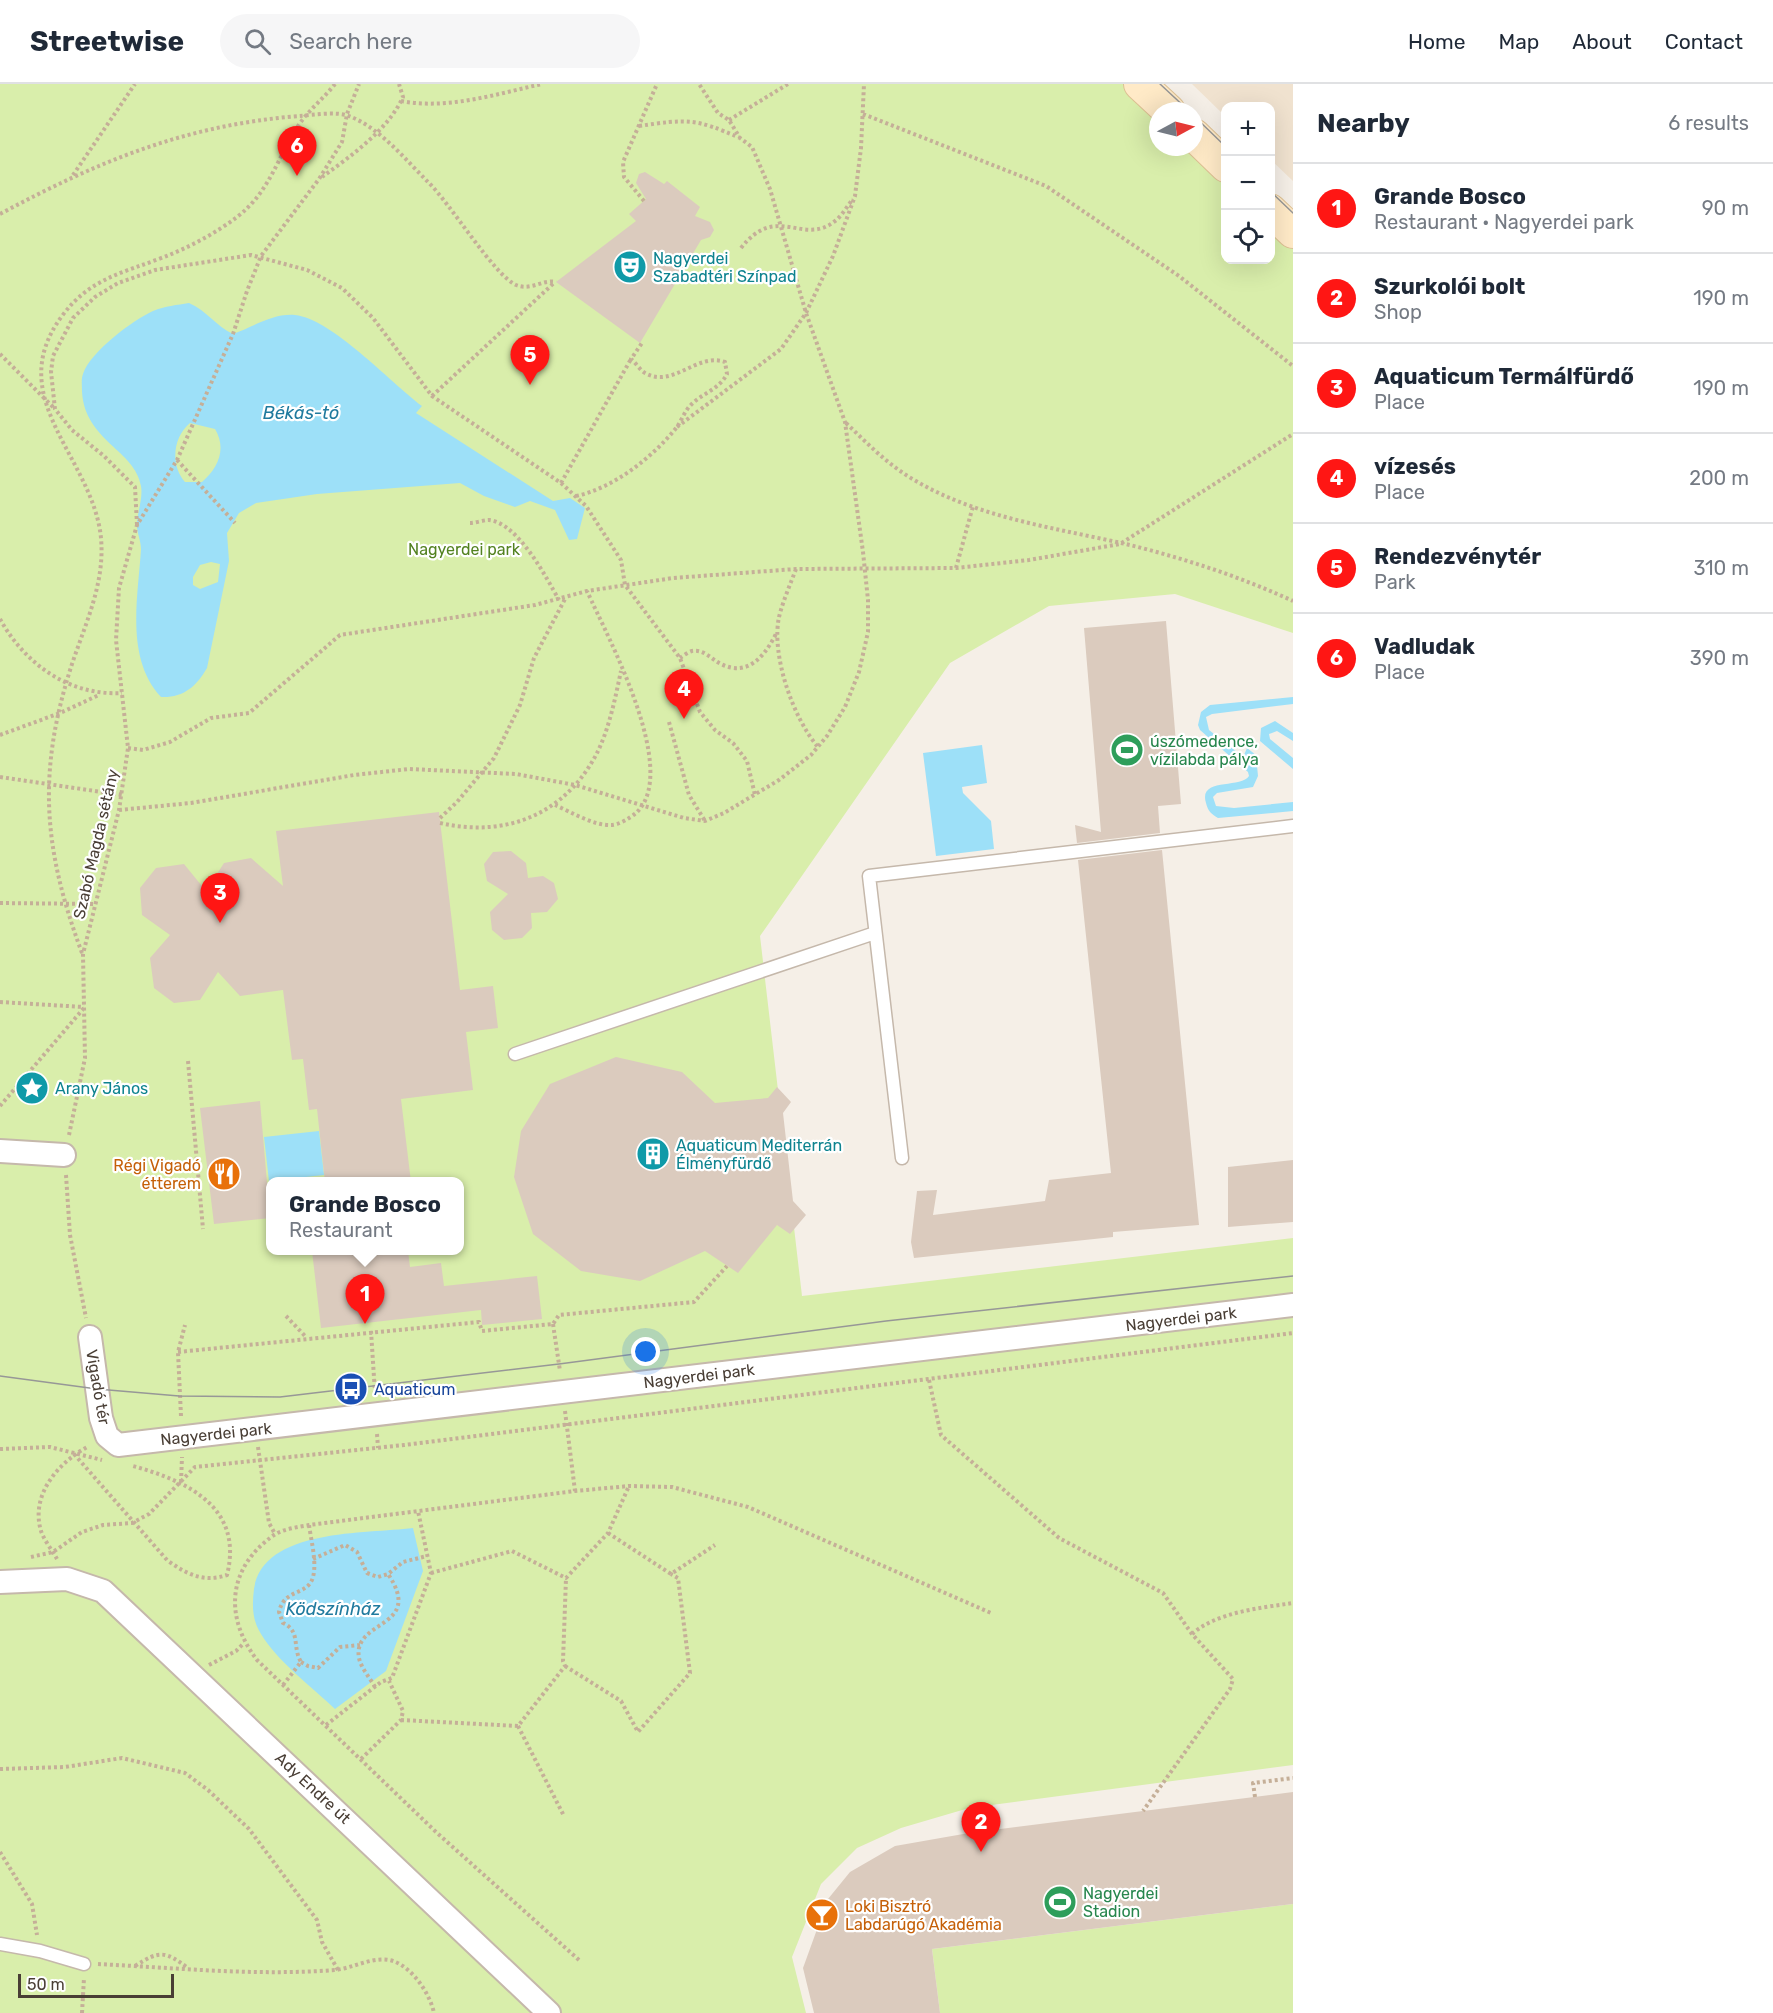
<!DOCTYPE html>
<html lang="en">
<head>
<meta charset="utf-8">
<style>
  :root { --surface:#fff; --page:#f6f6f7; --text:#1f2937; --muted:#747a83; --line:#e0e1e3; --accent:#ff1614 }
  body { margin:0; font-family:Rubik,sans-serif; background:var(--page); color:var(--text) }
  .controls { position:absolute; right:18px; top:18px; display:grid; overflow:hidden; border-radius:12px; box-shadow:0 6px 24px #0002 }
  .controls button { width:54px; height:54px; display:grid; place-items:center; padding:0; border:0; border-bottom:2px solid var(--line); background:var(--surface); color:var(--text); font:30px sans-serif }
  .compass { position:absolute; left:1149px; top:18px; width:54px; height:54px; border-radius:50%; background:var(--surface); box-shadow:0 6px 24px #0002; rotate:83deg }
  .scale { position:absolute; left:18px; bottom:15px; width:156px; box-sizing:border-box; padding-left:6px; border:3px solid #493e35; border-top:0; font-size:16px; line-height:21px; white-space:nowrap; color:#493e35; -webkit-text-stroke:4px #fff; paint-order:stroke }
  .you { position:absolute; left:646px; top:1268px; width:21px; height:21px; margin:-15px; border:4px solid #fff; border-radius:50%; background:#1a73e8; box-shadow:0 0 0 9px #1a73e833 }
  .badge { display:grid; place-items:center; width:39px; height:39px; border-radius:50%; background:var(--accent); color:#fff; font-size:20px; font-weight:700 }
  .pin { position:absolute; translate:-50% -50px; filter:drop-shadow(0 2px 3px #0008) }
  .pin::after { content:''; position:absolute; top:32px; width:21px; height:18px; background:inherit; clip-path:polygon(0 0,100% 0,50% 100%) }
  .popup { position:absolute; left:266px; top:1093px; width:198px; height:78px; box-sizing:border-box; display:grid; place-content:center; border-radius:12px; background:var(--surface); filter:drop-shadow(0 2px 4px #0005); font-size:20px; white-space:nowrap; color:var(--muted) }
  .popup b { font-size:22px; color:var(--text) }
  .popup::after { content:''; position:absolute; left:50%; top:100%; margin-left:-12px; border:12px solid transparent; border-top-color:var(--surface) }
  .list { margin:0; padding:0; list-style:none }
  h2 { display:flex; justify-content:space-between; align-items:center; height:78px; margin:0; padding:0 24px; font-size:26px }
  h2 small { font-size:20px; font-weight:400; color:var(--muted) }
  .list li { display:grid; grid-template-columns:39px 1fr auto; gap:18px; align-items:center; box-sizing:border-box; height:90px; padding:0 24px; border-top:2px solid var(--line) }
  .list b { display:block; font-size:22px; white-space:nowrap }
  .list p { margin:0; font-size:20px; white-space:nowrap; color:var(--muted) }
  .list em { font-size:20px; font-style:normal; color:var(--muted) }
  .icon { flex:none; width:33px; height:33px; fill:none; stroke:currentColor; stroke-width:2; stroke-linecap:round; stroke-linejoin:round }
  .map { position:relative; flex:none; width:1293px; height:1929px; overflow:hidden }
  header { display:flex; align-items:center; gap:36px; box-sizing:border-box; height:84px; padding:0 30px; background:var(--surface); border-bottom:2px solid var(--line) }
  header strong { font-size:28px }
  nav { display:flex; gap:33px; margin-inline-start:auto; font-size:21px }
  .search { width:420px; height:54px; background:var(--page); display:flex; align-items:center; gap:15px; box-sizing:border-box; padding:0 21px; border-radius:33px; color:var(--muted); font-size:22px }
  main { display:flex }
  aside { flex:1; background:var(--surface) }
  .map>svg:first-child { display:block }
  .education { fill:#f0e2cf }
  .green { fill:#d9eeab; fill-rule:evenodd }
  .water { fill:#9de0f8; fill-rule:evenodd }
  .building { fill:#dbcbbe }
  .lines { fill:none; stroke-linecap:round; stroke-linejoin:round }
  .lane-casing { stroke:#c5b8ab; stroke-width:15 }
  .street-casing { stroke:#c5b8ab; stroke-width:26 }
  .secondary-casing { stroke:#ddc093; stroke-width:34 }
  .path { stroke:#c5af98; stroke-width:4; stroke-dasharray:3 3; stroke-linecap:butt }
  .lane { stroke:#fff; stroke-width:12 }
  .street { stroke:#fff; stroke-width:22 }
  .secondary { stroke:#ffeac7; stroke-width:32 }
  .tram { stroke:#979797; stroke-width:1.5 }
  .labels { text-anchor:middle; dominant-baseline:central; stroke-width:4.5; stroke-linejoin:round; paint-order:stroke }
  .culture-label { font-size:16px; fill:#0d838f; stroke:#fff; text-anchor:start }
  .park-label { font-size:16px; fill:#538221; stroke:#fff }
  .leisure-label { font-size:16px; fill:#27864d; stroke:#fff; text-anchor:start }
  .street-label { font-size:16px; fill:#493e35; stroke:#fff }
  .food-label { font-size:16px; fill:#c56008; stroke:#fff; text-anchor:end }
  .transit-label { font-size:16px; fill:#164399; stroke:#fff; text-anchor:start }
  .water-label { font-size:18px; font-style:italic; fill:#1f7a9e; stroke:#fff }
</style>
</head>
<body>
<header>
<strong>Streetwise</strong>
<div class="search"><svg class="icon" aria-label="search" viewBox="0 0 24 24"><circle cx="10" cy="10" r="6"/><path d="M15 15l6 6"/></svg>Search here</div>
<nav><a>Home</a><a>Map</a><a>About</a><a>Contact</a></nav>
</header>
<main>
<div class="map">
<svg width="1293" height="1929" viewBox="0 0 1293 1929">
  <rect width="100%" height="100%" fill="#f5efe7"/>
  <path class="education" d="M1192,0H1293V97L1271,76L1270,22H1226L1225,32Z"/>
  <path class="green" d="M0,0H1140L1158,27V63H1194L1225,82L1226,176H1270L1271,126L1293,148V549L1175,510L1049,522L950,579L760,852L802,1212L1293,1154V1681L969,1724L901,1744L857,1764L821,1800L792,1873L806,1929H0ZM270,1098H460V1166H270Z
    M1293,1820V1929H940L932,1865Z"/>
  <path class="water" d="M189,219C207,227 216,242 233,250C253,243 273,229 295,231C332,235 390,298 422,322L416,329L553,417L570,414L585,424L577,455L569,456L555,426L530,417L515,423L484,412L460,399L317,410L256,419L239,429L227,449L229,477L207,584C196,603 183,614 161,613C125,574 138,514 141,465C141,456 136,447 137,438C138,427 143,413 141,402C135,366 85,357 82,308C82,302 81,295 83,290C90,268 133,236 153,227C165,222 177,221 189,219ZM190,339L215,345C227,365 218,384 202,398H185C170,381 173,353 190,339ZM211,478L220,480L218,498L200,505L193,501V493L200,481Z
    M1293,613V620L1212,630L1206,633L1209,646L1246,675L1244,671L1247,664L1256,671L1258,692L1253,703L1217,709L1213,713L1216,722L1234,724L1293,718V727L1218,734C1211,730 1208,727 1206,719C1198,693 1241,705 1249,692L1248,688L1200,646L1198,641L1201,628L1210,621Z
    M1275,637L1293,649V657L1277,647L1269,650L1270,655L1293,674V685L1260,657L1261,644Z
    M982,661L987,699L962,703L963,709L991,737L994,765L936,772L923,669Z
    M319,1047L324,1091L269,1097L264,1053Z
    M413,1444L423,1487L386,1587L335,1625C312,1603 277,1577 261,1550C252,1536 252,1521 254,1505C263,1444 366,1450 413,1444Z"/>
  <path class="building" d="M645,88L664,100L667,97L700,123L695,132L710,138L714,146L710,153L701,156L640,259L556,198L636,137L629,130L646,115L636,99L639,90Z
    M1166,537L1181,720L1158,722L1160,749L1077,759L1075,741L1101,748L1084,544Z
    M439,728L460,906L493,902L498,944L466,948L473,1006L401,1015L411,1098H325L317,1025L309,1026L303,975L292,976L283,906L240,912L218,888L200,916L174,919L154,904L150,874L170,851L142,831L140,804L156,784L184,780L206,807L224,779L251,774L283,802L276,747Z
    M1162,766L1199,1141L1113,1148V1153L914,1174L911,1158L917,1107L937,1106L933,1131L1045,1117L1049,1096L1111,1089L1078,776Z
    M511,767L526,779L528,794L543,792L554,799L558,815L547,828L531,829L532,844L522,854L504,856L492,846L490,828L508,810L487,797L484,780L493,768Z
    M616,973L682,988L715,1019L768,1014L777,1003L791,1018L783,1029L793,1117L806,1131L790,1150L777,1141L738,1189L705,1167L640,1197L581,1187L533,1150L514,1093L521,1047L550,1000Z
    M260,1017L270,1134L214,1140L200,1024Z
    M1293,1076V1138L1228,1143V1083Z
    M312,1167H408L410,1183L441,1179L444,1202L537,1192L542,1235L482,1241L481,1226L321,1244Z
    M1293,1708V1820L932,1865L940,1929H814L803,1884L828,1815L850,1788L895,1762L969,1749Z"/>
  <g class="lines">
    <defs>
      <path id="lane" d="M515,970L875,849
        M902,1074L869,792L1293,742
        M0,1860L40,1867L84,1880"/>
      <path id="street" d="M0,1067L64,1071
        M90,1253L101,1334L107,1352L118,1361L1293,1221
        M0,1498L67,1495L103,1507L549,1929"/>
      <path id="secondary" d="M1140,0L1169,27
        M1194,51L1226,82
        M1270,126L1293,148"/>
    </defs>
    <use href="#lane" class="lane-casing"/>
    <use href="#street" class="street-casing"/>
    <use href="#secondary" class="secondary-casing"/>
    <path class="path" d="M401,17C448,26 496,10 542,0
      M863,30L1046,102L1179,192L1293,282
      M729,36L788,0
      M639,42C687,35 695,34 740,54
      M73,91L135,0
      M322,93C351,72 388,46 403,13L399,0
      M644,117L624,93L623,78L657,0
      M0,130C99,77 186,41 299,32C313,31 336,27 349,32C380,44 405,75 428,98C450,119 494,191 516,201C531,207 543,195 556,198
      M741,164C777,118 803,163 835,137C842,132 847,122 853,115
      M0,270L55,325
      M432,312L555,198
      M846,339C868,360 889,382 916,397C982,436 1065,445 1138,463C1192,477 1243,494 1293,517
      M677,343L781,265L806,229L833,172L855,112L861,64L864,0
      M177,376L235,439
      M561,399L631,275
      M576,412C614,404 653,373 677,343C681,337 684,329 689,323C700,310 719,306 727,290L725,278C697,268 673,305 645,289C640,286 636,279 631,275L642,259
      M470,439C476,439 483,436 489,436C518,439 546,493 559,516
      M137,441L135,403L104,372L72,346L55,325L51,288L53,272L73,234L95,213L118,199L155,186L251,171L307,186L342,204L373,234L432,312L561,399L586,422L621,476L625,501L680,574L700,628L715,646L733,659L747,677L755,711
      M956,484L973,422
      M796,485C790,501 783,517 779,533C771,571 793,634 818,663
      M0,535C25,580 69,612 122,609
      M680,574C683,572 688,568 692,567C704,565 711,575 721,580C749,594 766,570 777,548
      M669,638L689,711L705,737
      M0,651L60,629L99,611
      M128,664L143,666L170,658L211,634L249,629L340,551L535,521L587,507L673,494L796,485L956,484L1029,476L1120,460L1293,350
      M0,693L122,711
      M555,721C571,728 594,742 611,741C619,741 630,734 636,729C681,688 608,554 587,507
      M119,726L191,719L354,691L409,685L516,690L575,701L684,734L705,737L724,729L779,696L811,671L827,652L845,623L859,588L868,548V516L863,468L845,338L806,229L770,105L752,63L740,54L729,36L718,29L699,0
      M440,734L457,718L494,674L520,621L534,574L565,515
      M440,739C505,754 564,731 596,671C609,646 615,615 621,587
      M0,819L94,820
      M82,869C43,764 37,688 72,580C86,538 105,499 101,454C93,373 1,314 62,232C90,194 123,189 164,173C188,164 216,149 237,133C271,107 278,71 300,39C310,25 324,14 335,0
      M0,918L84,923
      M188,977L203,1145
      M0,1022L84,924
      M69,1051L85,974L83,870L119,726L128,664L116,556L119,504L137,441L177,376L233,250L247,207L261,172L319,95L342,58L347,30L359,0
      M66,1091L70,1151L86,1234
      M286,1232L306,1253
      M553,1240L560,1287
      M371,1247L375,1309
      M178,1268L479,1238L482,1247L553,1240L559,1231L694,1218L727,1182
      M929,1296L941,1351L1059,1454L1163,1509L1192,1550L1233,1595L1230,1605L1143,1727
      M565,1327L575,1407
      M181,1332L178,1268L185,1241
      M377,1350L378,1364
      M258,1363L269,1439L275,1450
      M0,1365L50,1363L102,1376
      M74,1370L167,1476C186,1490 204,1499 227,1491C244,1423 187,1397 133,1382
      M181,1398L182,1373
      M608,1449L671,1490L715,1461
      M31,1473L53,1468L82,1448L103,1441L132,1439L149,1430L195,1383L404,1361L1293,1249
      M57,1475C52,1466 44,1456 41,1447C30,1410 59,1378 89,1362
      M313,1475L345,1461L357,1468L367,1489L378,1493L388,1490L403,1478L427,1472
      M431,1489L512,1467L566,1494L608,1449L629,1402
      M1192,1550C1217,1528 1260,1524 1293,1519
      M301,1578L308,1582L318,1584L340,1563L360,1561
      M209,1581L236,1567L244,1559
      M565,1582L621,1617L638,1648L690,1589L678,1494L671,1490
      M283,1601L301,1578C292,1563 301,1547 283,1539L279,1528C284,1504 308,1512 313,1493C317,1478 311,1456 309,1441
      M375,1603C370,1594 361,1584 359,1574C352,1535 425,1545 388,1490
      M401,1636L518,1642L565,1582L563,1577L566,1494
      M326,1641L381,1598L392,1594L431,1489L418,1427
      M518,1642L564,1732
      M361,1675L401,1636L403,1627L389,1597
      M0,1685L65,1683L122,1674L185,1689L208,1706L249,1745L317,1836L322,1858L338,1886
      M1255,1713L1253,1699L1293,1694
      M0,1768L32,1820L37,1851
      M579,1876L435,1747L257,1576C224,1533 227,1484 274,1451C283,1445 298,1443 309,1441L575,1407L629,1402L672,1403L748,1423L991,1529
      M98,1880C177,1884 257,1892 335,1886C354,1884 375,1871 393,1877C413,1884 430,1910 434,1929
      M135,1882C160,1866 165,1867 188,1884
      M82,1929L84,1894"/>
    <use href="#lane" class="lane"/>
    <use href="#street" class="street"/>
    <use href="#secondary" class="secondary"/>
    <path class="tram" d="M1160,0L1189,27
      M1194,32L1226,63
      M1270,107L1293,129
      M0,1292L97,1305L179,1312L280,1313L559,1280L886,1237L1293,1192"/>
  </g>
  <defs>
    <symbol id="theatre-disc" viewBox="-11 -11 22 22"><circle r="9.5" fill="#0f9aa8" stroke="#fff"/><path d="M-5-5.5Q0-4 5-5.5V0Q5 5 0 6Q-5 5-5 0ZM-3.3-2.5H-1v1.5H-3.3ZM1-2.5H3.3v1.5H1ZM-2.8 1Q0 5.5 2.8 1Z" fill="#fff"/></symbol>
    <symbol id="stadium-disc" viewBox="-11 -11 22 22"><circle r="9.5" fill="#2e9e5b" stroke="#fff"/><path d="M0-5a6.5 5 0 1 0 0 10a6.5 5 0 1 0 0-10ZM-3.5-1.8h7v3.6h-7Z" fill="#fff"/></symbol>
    <symbol id="sight-disc" viewBox="-11 -11 22 22"><circle r="9.5" fill="#0f9aa8" stroke="#fff"/><path d="M0-6L1.8-2.2L6-1.7L2.9 1.2L3.7 5.4L0 3.3L-3.7 5.4L-2.9 1.2L-6-1.7L-1.8-2.2Z" fill="#fff"/></symbol>
    <symbol id="building-disc" viewBox="-11 -11 22 22"><circle r="9.5" fill="#0f9aa8" stroke="#fff"/><path d="M-4-6H4V6H1V3H-1V6H-4ZM-2.5-4.3h1.7v1.8h-1.7ZM.8-4.3h1.7v1.8H.8ZM-2.5-1h1.7V.8h-1.7ZM.8-1h1.7V.8H.8Z" fill="#fff"/></symbol>
    <symbol id="restaurant-disc" viewBox="-11 -11 22 22"><circle r="9.5" fill="#e8710a" stroke="#fff"/><path d="M-5-6h1v4h1v-4h1v4h1v-4h1v5L-1.5 .5V6h-2V.5L-5-1ZM5-6V6H3V1.5H1.5Q1.5-4 5-6Z" fill="#fff"/></symbol>
    <symbol id="bus-disc" viewBox="-11 -11 22 22"><circle r="9.5" fill="#1a4fb4" stroke="#fff"/><path d="M-5-6H5V4H4V6H2V4H-2V6H-4V4H-5ZM-3.5-4V0h7V-4ZM-3.5 1.2v1.5H-2V1.2ZM2 1.2v1.5H3.5V1.2Z" fill="#fff"/></symbol>
    <symbol id="bar-disc" viewBox="-11 -11 22 22"><circle r="9.5" fill="#e8710a" stroke="#fff"/><path d="M-6-5H6L.8 .8V4.5H3.5V6h-7V4.5H-.8V.8Z" fill="#fff"/></symbol>
  </defs>
  <g fill-rule="evenodd">
    <use href="#theatre-disc" x="611" y="164" width="38" height="38"/>
    <use href="#stadium-disc" x="1108" y="647" width="38" height="38"/>
    <use href="#sight-disc" x="13" y="985" width="38" height="38"/>
    <use href="#building-disc" x="634" y="1051" width="38" height="38"/>
    <use href="#restaurant-disc" x="205" y="1071" width="38" height="38"/>
    <use href="#bus-disc" x="332" y="1286" width="38" height="38"/>
    <use href="#stadium-disc" x="1041" y="1799" width="38" height="38"/>
    <use href="#bar-disc" x="803" y="1812" width="38" height="38"/>
  </g>
  <g class="labels">
    <g class="culture-label">
      <text x="653" y="174">Nagyerdei<tspan x="653" dy="18">Szabadtéri Színpad</tspan></text>
      <text x="55" y="1004">Arany János</text>
      <text x="676" y="1061">Aquaticum Mediterrán<tspan x="676" dy="18">Élményfürdő</tspan></text>
    </g>
    <g class="park-label">
      <text x="464" y="465">Nagyerdei park</text>
    </g>
    <g class="leisure-label">
      <text x="1150" y="657">úszómedence,<tspan x="1150" dy="18">vízilabda pálya</tspan></text>
      <text x="1083" y="1809">Nagyerdei<tspan x="1083" dy="18">Stadion</tspan></text>
    </g>
    <g class="street-label">
      <text transform="translate(96 760) rotate(-77)">Szabó Magda sétány</text>
      <text transform="translate(1181 1235) rotate(-7)">Nagyerdei park</text>
      <text transform="translate(699 1292) rotate(-7)">Nagyerdei park</text>
      <text transform="translate(98 1303) rotate(80)">Vigadó tér</text>
      <text transform="translate(216 1350) rotate(-6)">Nagyerdei park</text>
      <text transform="translate(313 1704) rotate(43)">Ady Endre út</text>
    </g>
    <g class="food-label">
      <text x="201" y="1081">Régi Vigadó<tspan x="201" dy="18">étterem</tspan></text>
      <text x="845" y="1822" text-anchor="start">Loki Bisztró<tspan x="845" dy="18">Labdarúgó Akadémia</tspan></text>
    </g>
    <g class="transit-label">
      <text x="374" y="1305">Aquaticum</text>
    </g>
    <g class="water-label">
      <text x="301" y="329">Békás-tó</text>
      <text x="333" y="1525">Ködszínház</text>
    </g>
  </g>
</svg>
<div class="controls">
<button>+</button>
<button>−</button>
<button><svg class="icon" aria-label="locate" viewBox="0 0 24 24"><circle cx="12" cy="12" r="6"/><path d="M12 2v4M12 18v4M2 12h4M18 12h4"/></svg></button>
</div>
<svg class="compass" viewBox="-18 -18 36 36"><path d="M0-13l5 13h-10z" fill="#e53935"/><path d="M0 13l5-13h-10z" fill="#747a83"/></svg>
<div class="scale">50 m</div>
<div class="you"></div>
<div class="pin badge" style="left:365px;top:1240px">1</div>
<div class="popup"><b>Grande Bosco</b>Restaurant</div>
<div class="pin badge" style="left:981px;top:1768px">2</div>
<div class="pin badge" style="left:220px;top:839px">3</div>
<div class="pin badge" style="left:684px;top:635px">4</div>
<div class="pin badge" style="left:530px;top:301px">5</div>
<div class="pin badge" style="left:297px;top:92px">6</div>
</div>
<aside>
<h2>Nearby<small>6 results</small></h2>
<ul class="list">
<li><span class="badge">1</span><div><b>Grande Bosco</b><p>Restaurant · Nagyerdei park</p></div><em>90 m</em></li>
<li><span class="badge">2</span><div><b>Szurkolói bolt</b><p>Shop</p></div><em>190 m</em></li>
<li><span class="badge">3</span><div><b>Aquaticum Termálfürdő</b><p>Place</p></div><em>190 m</em></li>
<li><span class="badge">4</span><div><b>vízesés</b><p>Place</p></div><em>200 m</em></li>
<li><span class="badge">5</span><div><b>Rendezvénytér</b><p>Park</p></div><em>310 m</em></li>
<li><span class="badge">6</span><div><b>Vadludak</b><p>Place</p></div><em>390 m</em></li>
</ul>
</aside>
</main>
</body>
</html>
